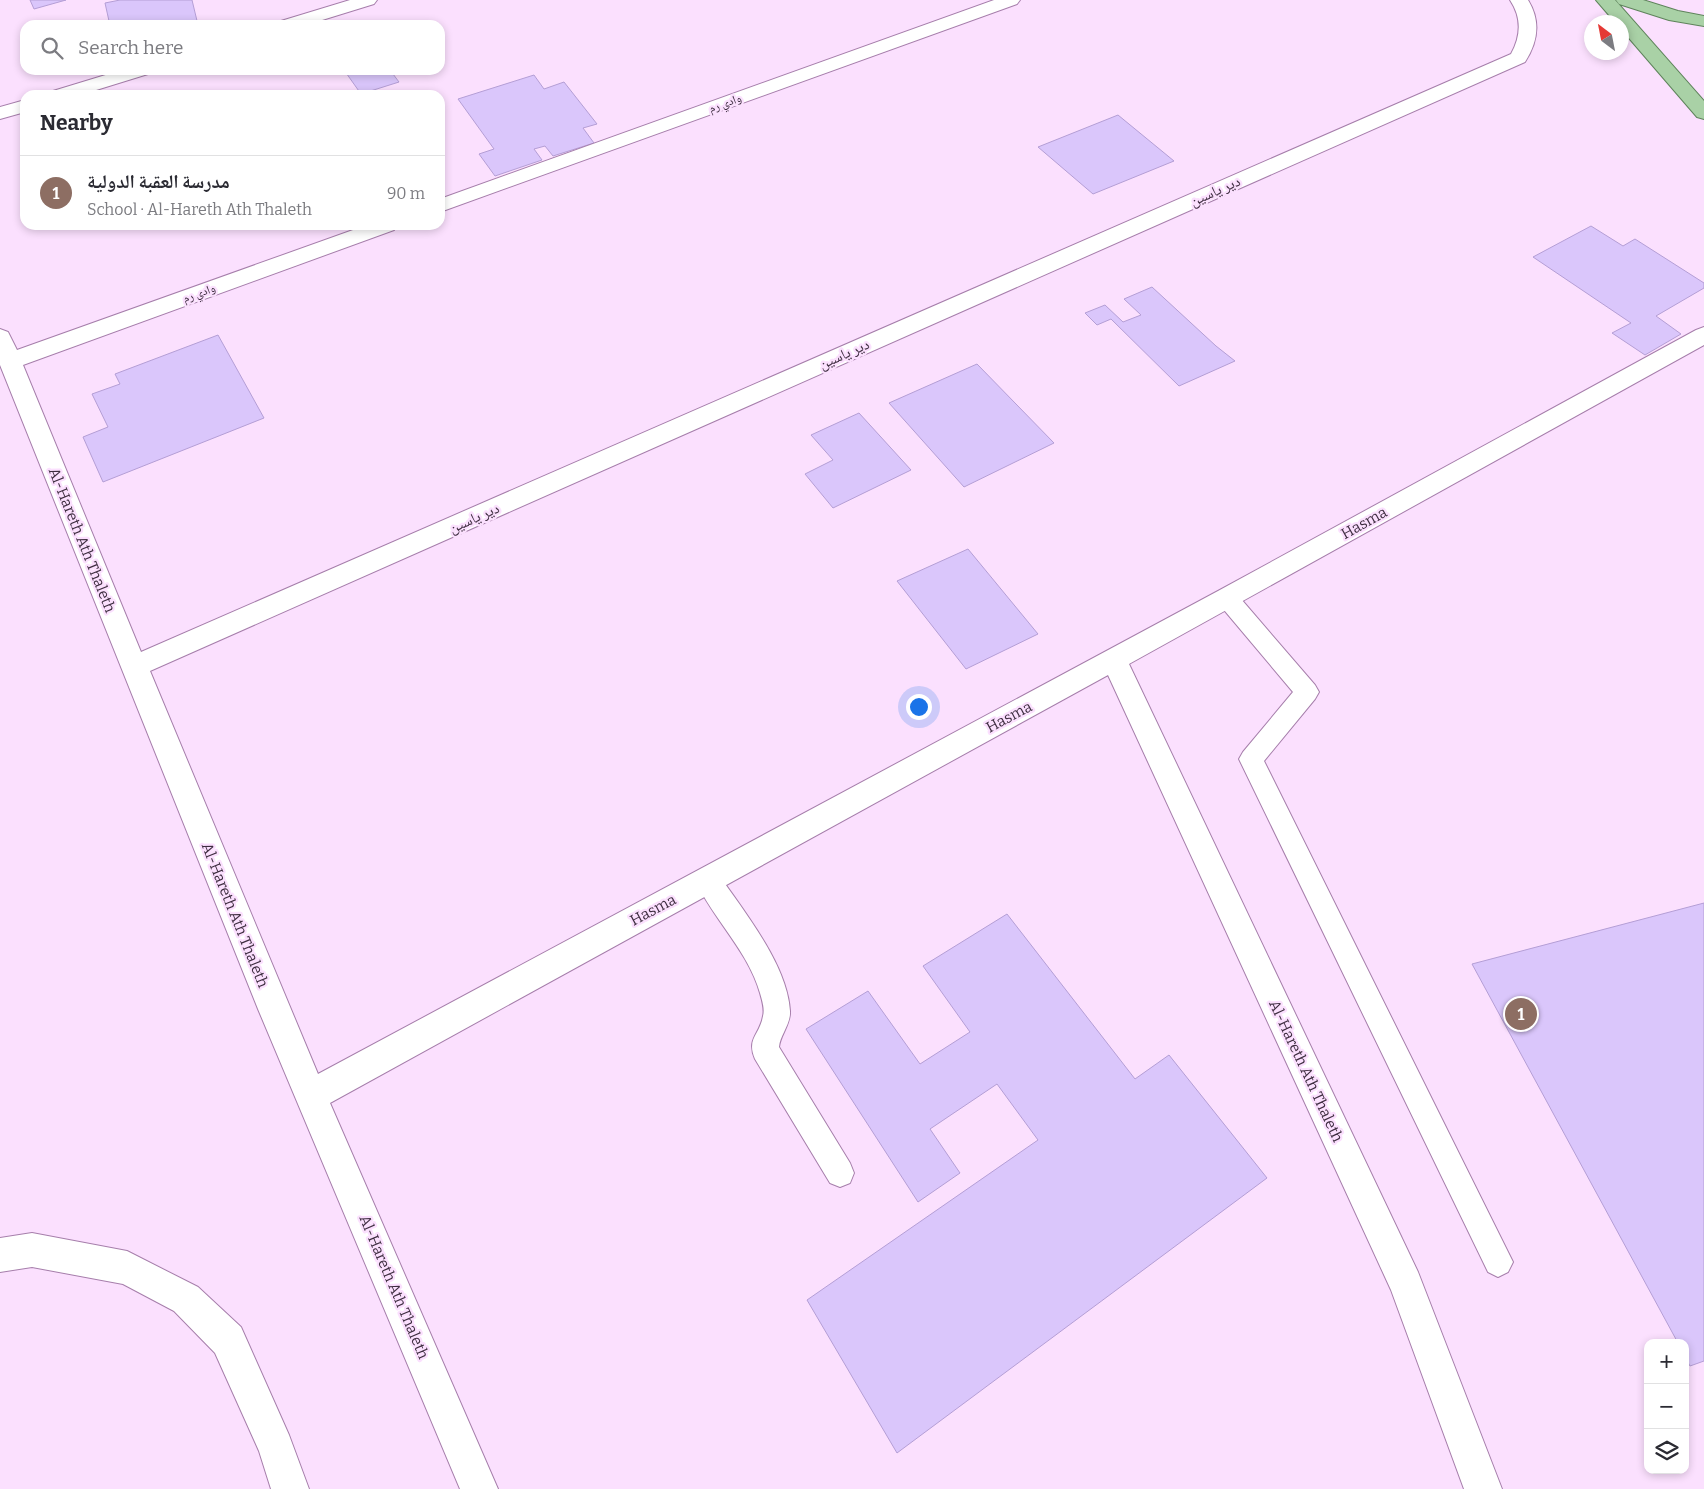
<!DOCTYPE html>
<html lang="en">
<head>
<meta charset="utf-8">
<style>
  :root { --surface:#fff; --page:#f2f2f3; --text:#2b2b33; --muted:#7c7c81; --line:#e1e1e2; --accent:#b45309 }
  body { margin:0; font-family:Bitter,"Noto Naskh Arabic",serif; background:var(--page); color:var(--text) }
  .controls { position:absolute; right:15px; bottom:15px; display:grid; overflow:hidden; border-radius:10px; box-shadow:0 2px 8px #0003 }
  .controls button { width:45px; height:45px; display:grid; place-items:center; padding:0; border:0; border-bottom:1px solid var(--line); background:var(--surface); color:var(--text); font:25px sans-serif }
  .compass { position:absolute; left:1584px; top:15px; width:45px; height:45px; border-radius:50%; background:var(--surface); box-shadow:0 2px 8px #0003; rotate:328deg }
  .you { position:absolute; left:918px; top:706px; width:18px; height:18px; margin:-12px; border:4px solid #fff; border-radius:50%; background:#1a73e8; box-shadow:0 0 0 8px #1a73e833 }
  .badge { display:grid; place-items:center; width:32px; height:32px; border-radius:50%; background:var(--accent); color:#fff; font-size:16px; font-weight:700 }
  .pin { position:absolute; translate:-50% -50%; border:2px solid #fff; box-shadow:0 1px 5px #0006 }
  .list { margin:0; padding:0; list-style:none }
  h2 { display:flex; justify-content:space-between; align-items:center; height:65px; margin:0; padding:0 20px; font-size:21px }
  h2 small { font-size:16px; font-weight:400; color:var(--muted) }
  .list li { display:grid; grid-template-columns:32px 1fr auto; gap:15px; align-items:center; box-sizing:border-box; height:75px; padding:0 20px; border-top:1px solid var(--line) }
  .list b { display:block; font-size:19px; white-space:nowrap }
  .list p { margin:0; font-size:16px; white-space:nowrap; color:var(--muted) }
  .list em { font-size:16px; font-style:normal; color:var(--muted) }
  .icon { flex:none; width:28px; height:28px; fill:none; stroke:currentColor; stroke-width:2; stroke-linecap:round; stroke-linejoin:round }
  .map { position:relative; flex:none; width:1704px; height:1489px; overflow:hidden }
  .search { position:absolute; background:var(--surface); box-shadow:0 2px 8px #0003; left:20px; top:20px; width:425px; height:55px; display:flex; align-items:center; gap:12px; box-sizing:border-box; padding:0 18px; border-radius:15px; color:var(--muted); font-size:19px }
  .panel { position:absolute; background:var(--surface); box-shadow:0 2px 8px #0003; left:20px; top:90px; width:425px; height:140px; border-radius:15px }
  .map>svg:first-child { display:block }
  .building { fill:#dac6fb; stroke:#b49ed5 }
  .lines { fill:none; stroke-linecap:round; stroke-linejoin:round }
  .lane-casing { stroke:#a67eab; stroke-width:2 }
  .street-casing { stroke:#a67eab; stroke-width:2 }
  .primary-casing { stroke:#5e835b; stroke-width:2 }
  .lane { fill:#fff; fill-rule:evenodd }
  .street { fill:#fff; fill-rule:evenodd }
  .primary { fill:#a9d1a6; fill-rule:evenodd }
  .labels { text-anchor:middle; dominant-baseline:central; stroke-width:4.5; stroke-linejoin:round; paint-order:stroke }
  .far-street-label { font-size:12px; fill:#3e2d40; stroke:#fbe0fe }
  .street-label { font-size:15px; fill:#3e2d40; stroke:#fbe0fe }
</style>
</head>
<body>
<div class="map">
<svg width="1704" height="1489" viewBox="0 0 1704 1489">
  <rect width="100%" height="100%" fill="#fbe0fe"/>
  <path class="building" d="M30,0H66L34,9Z
    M120,0H192L198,25H100V23L109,21L105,3Z
    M344,70H390L399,82L361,94Z
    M534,75L544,89L564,82L597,124L583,128L594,143L553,156L545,146L534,149L542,160L495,176L479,154L494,149L458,99Z
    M1118,115L1174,161L1093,194L1038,147Z
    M1591,226L1623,246L1635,239L1704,283V288L1656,316L1681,334L1645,355L1612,333L1631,323L1533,257Z
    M1152,287L1216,346L1235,361L1179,386L1111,319L1097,325L1085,313L1105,305L1123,322L1141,315L1124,299Z
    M218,335L264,418L103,482L83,437L108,427L92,394L120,384L115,374Z
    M977,364L1054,443L964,487L889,403Z
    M859,413L911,470L833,508L805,474L833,460L811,435Z
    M968,549L1038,634L966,669L897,581Z
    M1704,903V1361L1690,1366L1685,1357V1343H1678L1472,964Z
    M1007,914L1135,1079L1169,1055L1267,1178L897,1453L807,1300L1038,1140L997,1084L930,1129L960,1173L918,1202L806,1029L868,991L920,1064L970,1032L923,966Z"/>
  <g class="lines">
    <defs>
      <path id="lane" d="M1227,589L1235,592L1315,685L1319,692L1315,699L1264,761L1508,1252L1513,1262L1508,1272L1498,1277L1488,1272L1239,759L1243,752L1293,692L1219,604L1216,598L1219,592Z
        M708,869L717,872C743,911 787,963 790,1011C791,1024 780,1035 779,1047L850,1163L854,1173L850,1183L840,1187L830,1183L755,1059C746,1038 760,1035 763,1016C765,1009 762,1000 760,993C748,951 714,920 695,880L699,872Z"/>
      <path id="street" d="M350,0H377L374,4L306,25H278L281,21Z
        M994,0H1020L1017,4L440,212V199Z
        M1510,0H1528C1541,21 1538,42 1525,62L150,671L318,1074L1218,591L1696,330L1704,327V345L1129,664L1418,1272L1502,1489H1464L1391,1290L1108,675L330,1103L498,1489H460L258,1009L0,365V329L8,332L17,350L367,225H397L394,230L23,365L141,652L1511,54C1521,36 1522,18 1510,0Z
        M122,70H150L148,74L80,95H51L53,91Z
        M25,100V112L0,119V107Z
        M32,1233L127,1251L198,1287L241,1327L289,1435L309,1489H271L259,1451L215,1353L174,1311L123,1284L32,1267L0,1272V1238Z"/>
      <path id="primary" d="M1596,0H1615L1704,101V119L1697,117L1622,30V22H1615Z
        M1616,0H1643L1678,11L1704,16V26L1669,20L1619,4Z"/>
    </defs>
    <use href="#lane" class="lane-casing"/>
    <use href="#street" class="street-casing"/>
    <use href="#primary" class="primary-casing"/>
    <use href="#lane" class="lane"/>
    <use href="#street" class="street"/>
    <use href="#primary" class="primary"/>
  </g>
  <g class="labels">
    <g class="far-street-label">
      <text transform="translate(725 103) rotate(-20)">وادي رم</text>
      <text transform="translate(199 293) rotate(-20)">وادي رم</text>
    </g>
    <g class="street-label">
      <text transform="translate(1215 191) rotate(-24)">دير ياسين</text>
      <text transform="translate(844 354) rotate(-24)">دير ياسين</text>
      <text transform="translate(474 518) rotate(-24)">دير ياسين</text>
      <text transform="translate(1364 523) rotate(-29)">Hasma</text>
      <text transform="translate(82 540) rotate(68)">Al-Hareth Ath Thaleth</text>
      <text transform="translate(1009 717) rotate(-28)">Hasma</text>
      <text transform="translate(653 910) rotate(-28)">Hasma</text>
      <text transform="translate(235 915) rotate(68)">Al-Hareth Ath Thaleth</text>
      <text transform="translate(1306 1071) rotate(65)">Al-Hareth Ath Thaleth</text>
      <text transform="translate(394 1287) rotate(67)">Al-Hareth Ath Thaleth</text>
    </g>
  </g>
</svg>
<div class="controls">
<button>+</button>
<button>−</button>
<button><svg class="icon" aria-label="layers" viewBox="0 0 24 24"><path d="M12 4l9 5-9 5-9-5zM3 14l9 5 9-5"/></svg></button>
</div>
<svg class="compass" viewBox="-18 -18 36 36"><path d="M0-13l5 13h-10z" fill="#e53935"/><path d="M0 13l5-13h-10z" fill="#7c7c81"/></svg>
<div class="you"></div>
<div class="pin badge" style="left:1521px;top:1014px;background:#8d6e63">1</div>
<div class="search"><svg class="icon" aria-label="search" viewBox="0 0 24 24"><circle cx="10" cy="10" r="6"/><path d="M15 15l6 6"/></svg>Search here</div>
<section class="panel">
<h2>Nearby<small></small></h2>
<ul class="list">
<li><span class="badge" style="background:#8d6e63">1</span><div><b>مدرسة العقبة الدولية</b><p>School · Al-Hareth Ath Thaleth</p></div><em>90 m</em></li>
</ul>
</section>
</div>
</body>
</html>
